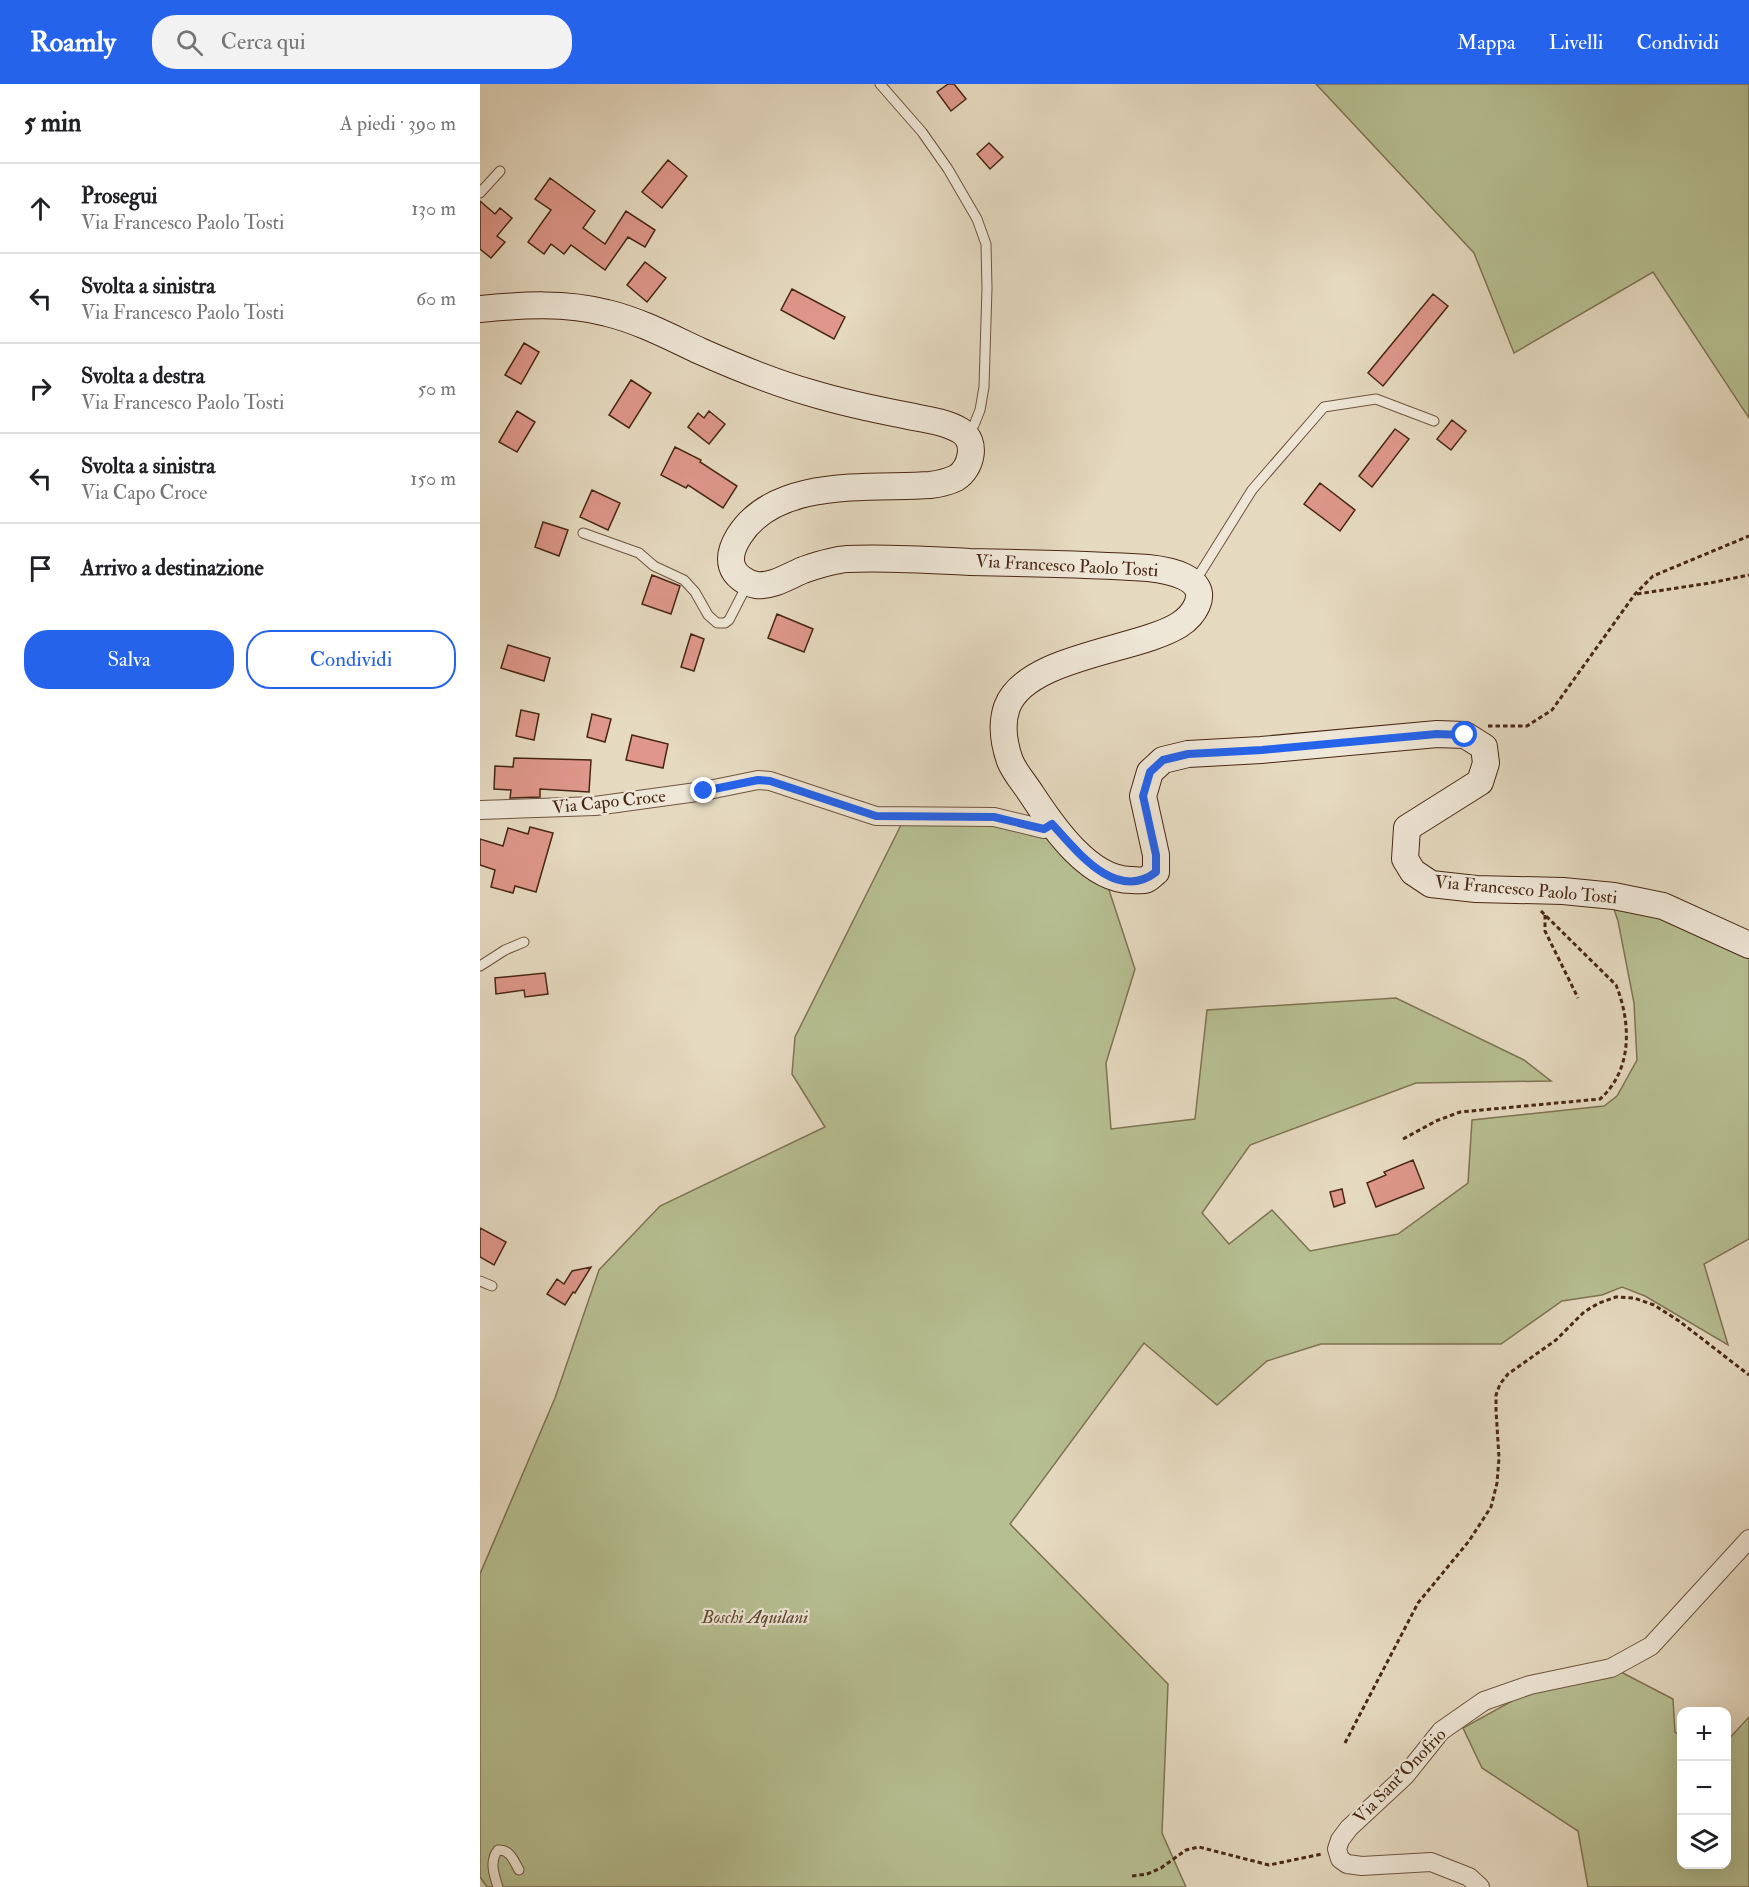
<!DOCTYPE html>
<html lang="it">
<head>
<meta charset="utf-8">
<style>
  :root { --surface:#fff; --page:#f2f2f2; --text:#202124; --muted:#757577; --line:#e0e0e0; --accent:#2563eb }
  body { margin:0; font-family:"IM FELL Double Pica",serif; background:var(--page); color:var(--text) }
  .controls { position:absolute; right:18px; bottom:18px; display:grid; overflow:hidden; border-radius:12px; box-shadow:0 6px 24px #0002 }
  .controls button { width:54px; height:54px; display:grid; place-items:center; padding:0; border:0; border-bottom:2px solid var(--line); background:var(--surface); color:var(--text); font:30px sans-serif }
  .stop { position:absolute; width:18px; height:18px; margin:-14px; border:4px solid #2563eb; border-radius:50%; background:#fff }
  .stop.end { background:#2563eb; border-color:#fff; box-shadow:0 2px 6px #0008 }
  .list { margin:0; padding:0; list-style:none }
  h2 { display:flex; justify-content:space-between; align-items:center; height:78px; margin:0; padding:0 24px; font-size:26px }
  h2 small { font-size:20px; font-weight:400; color:var(--muted) }
  .list li { display:grid; grid-template-columns:39px 1fr auto; gap:18px; align-items:center; box-sizing:border-box; height:90px; padding:0 24px; border-top:2px solid var(--line) }
  .list b { display:block; font-size:22px; white-space:nowrap }
  .list p { margin:0; font-size:20px; white-space:nowrap; color:var(--muted) }
  .list em { font-size:20px; font-style:normal; color:var(--muted) }
  .actions { display:flex; gap:12px; padding:18px 24px }
  .actions a { flex:1; padding:14px 0; border:2px solid var(--accent); border-radius:24px; text-align:center; font-size:21px; color:var(--accent) }
  .actions .main { background:var(--accent); color:#fff }
  .icon { flex:none; width:33px; height:33px; fill:none; stroke:currentColor; stroke-width:2; stroke-linecap:round; stroke-linejoin:round }
  .map { position:relative; flex:none; width:1269px; height:1803px; overflow:hidden }
  header { display:flex; align-items:center; gap:36px; box-sizing:border-box; height:84px; padding:0 30px; background:var(--accent); color:#fff }
  header strong { font-size:28px }
  nav { display:flex; gap:33px; margin-inline-start:auto; font-size:21px }
  .search { width:420px; height:54px; background:var(--page); display:flex; align-items:center; gap:15px; box-sizing:border-box; padding:0 21px; border-radius:24px; color:var(--muted); font-size:22px }
  main { display:flex }
  aside { flex:1; background:var(--surface) }
  .map>svg:first-child { display:block }
  .green { fill:#b6bf92; stroke:#7f7353; stroke-width:1.5 }
  .building { fill:#de978a; stroke:#482714; stroke-width:1.5 }
  .lines { fill:none; stroke-linecap:round; stroke-linejoin:round }
  .service-casing { stroke:#6f543f; stroke-width:11 }
  .minor-casing { stroke:#6f543f; stroke-width:20 }
  .secondary-casing { stroke:#482714; stroke-width:28 }
  .path { stroke:#482714; stroke-width:3; stroke-dasharray:4.5 3; stroke-linecap:butt }
  .service { stroke:#eee6d6; stroke-width:9 }
  .minor { stroke:#eee6d6; stroke-width:18 }
  .secondary { stroke:#eee6d6; stroke-width:26 }
  .route { stroke:#2563eb; stroke-width:8 }
  .labels { text-anchor:middle; dominant-baseline:central; stroke-width:4.5; stroke-linejoin:round; paint-order:stroke }
  .street-label { font-size:18px; fill:#482714; stroke:#eee6d6 }
  .park-label { font-size:18px; font-style:italic; fill:#5e452d; stroke:#eee6d6 }
</style>
</head>
<body>
<header>
<strong>Roamly</strong>
<div class="search"><svg class="icon" aria-label="search" viewBox="0 0 24 24"><circle cx="10" cy="10" r="6"/><path d="M15 15l6 6"/></svg>Cerca qui</div>
<nav><a>Mappa</a><a>Livelli</a><a>Condividi</a></nav>
</header>
<main>
<aside>
<h2>5 min<small>A piedi · 390 m</small></h2>
<ul class="list">
<li><svg class="icon" aria-label="ahead" viewBox="0 0 24 24"><path d="M12 20V5M6 11l6-6 6 6"/></svg><div><b>Prosegui</b><p>Via Francesco Paolo Tosti</p></div><em>130 m</em></li>
<li><svg class="icon" aria-label="left" viewBox="0 0 24 24"><path d="M17 20v-9H6M10 6l-5 5 5 5"/></svg><div><b>Svolta a sinistra</b><p>Via Francesco Paolo Tosti</p></div><em>60 m</em></li>
<li><svg class="icon" aria-label="right" viewBox="0 0 24 24"><path d="M7 20v-9h11M14 6l5 5-5 5"/></svg><div><b>Svolta a destra</b><p>Via Francesco Paolo Tosti</p></div><em>50 m</em></li>
<li><svg class="icon" aria-label="left" viewBox="0 0 24 24"><path d="M17 20v-9H6M10 6l-5 5 5 5"/></svg><div><b>Svolta a sinistra</b><p>Via Capo Croce</p></div><em>150 m</em></li>
<li><svg class="icon" aria-label="arrive" viewBox="0 0 24 24"><path d="M6 21V4h12l-3 4 3 4H6"/></svg><div><b>Arrivo a destinazione</b></div></li>
</ul>
<div class="actions"><a class="main">Salva</a><a>Condividi</a></div>
</aside>
<div class="map">
<svg width="1269" height="1803" viewBox="0 0 1269 1803">
  <rect width="100%" height="100%" fill="#e5d9c0"/>
  <filter id="stains"><feTurbulence type="fractalNoise" baseFrequency=".00333" numOctaves="4"/><feColorMatrix values="0 0 0 0 .2 0 0 0 0 .09 0 0 0 0 .02 0 0 0 .5 -.17"/></filter>
  <radialGradient id="worn" r=".72"><stop offset=".6" stop-color="#630" stop-opacity="0"/><stop offset="1" stop-color="#630" stop-opacity=".3"/></radialGradient>
  <path class="green" d="M836,0H1269V334L1173,188L1034,269L994,169Z
    M437,732L555,744L628,803L655,885L626,979L631,1045L715,1035L727,926L916,914L1044,976L1071,997L936,999L770,1061L722,1129L749,1160L792,1126L830,1167L918,1150L988,1099L992,1036L1124,1022L1137,1012L1157,976L1154,919L1138,837L1132,819L1269,862V1155L1224,1180L1248,1261L1165,1212L1142,1203L1122,1211L1082,1217L1021,1260H841L787,1277L737,1321L664,1259L530,1440L688,1600L682,1749L706,1803H7L0,1793V1490L75,1314L119,1186L180,1122L345,1043L312,990L315,953L421,741Z
    M1139,1587L1193,1615L1195,1648L1201,1653L1202,1780H1246L1247,1657L1269,1633V1803H1108L1098,1747L1002,1684L983,1644L1052,1606Z"/>
  <path class="building" d="M468,0H474L486,15L471,27L457,8Z
    M509,59L523,73L510,85L497,70Z
    M188,76L207,92L182,124L162,108Z
    M70,94L115,127L103,144L125,160L146,127L175,146L165,163L148,153L125,186L91,161L84,170L71,160L64,170L48,158L71,126L55,115Z
    M0,117L15,130L20,124L32,134L17,152L25,158L11,174L0,165Z
    M165,178L186,194L167,218L147,201Z
    M312,205L365,233L354,255L301,226Z
    M953,210L968,222L903,302L888,289Z
    M44,259L59,268L41,300L25,291Z
    M151,296L171,309L149,344L129,331Z
    M37,327L55,338L37,368L19,358Z
    M229,327L245,340L229,360L208,343L218,329L224,334Z
    M972,336L986,347L971,366L957,355Z
    M915,345L929,355L892,403L879,392Z
    M195,363L221,376L220,378L257,402L243,424L208,401L206,404L181,391Z
    M840,399L875,426L860,447L824,420Z
    M112,406L140,419L128,446L100,433Z
    M63,438L88,446L79,472L55,463Z
    M172,491L200,502L191,530L162,520Z
    M297,530L333,545L324,568L288,554Z
    M211,550L224,555L214,587L201,583Z
    M28,561L70,574L64,597L21,584Z
    M41,626L59,630L54,656L36,652Z
    M112,630L131,635L125,658L107,653Z
    M152,651L188,660L183,684L146,676Z
    M34,674L111,676L109,708L60,705V713L30,714L31,706L14,705L15,682L33,683Z
    M50,743L73,749L56,808L35,802L33,809L11,803L15,786L0,781V755L23,762L28,744L48,750Z
    M65,889L68,910L45,913L44,906L16,910L15,894Z
    M933,1076L944,1104L896,1123L887,1099L906,1091L904,1088Z
    M862,1105L865,1119L854,1123L850,1108Z
    M0,1144L26,1158L14,1181L0,1173Z
    M111,1183L95,1209L93,1208L85,1221L67,1210L77,1195L84,1200L92,1187Z"/>
  <g class="lines">
    <defs>
      <path id="service" d="M400,0L442,48L468,85L497,135L506,160L507,204L504,303L500,326L494,341L487,350
        M0,109L20,87
        M103,449L159,469L174,482L204,496L215,508L228,531L237,539H245L249,536L267,501
        M714,499L772,406L844,323L896,315L954,337
        M0,882L25,866L44,858
        M0,1197L12,1202
        M18,1803C14,1791 9,1777 18,1766C30,1765 34,1777 39,1786"/>
      <path id="minor" d="M0,726L115,722L224,707L278,696L290,697L396,732L514,733L564,745L571,740
        M1000,1803L989,1793L951,1778L882,1782L867,1780L860,1775L857,1765L860,1756L869,1744L925,1692L961,1647L1004,1617L1050,1601L1131,1584L1171,1562L1269,1455"/>
      <path id="secondary" d="M0,225C42,221 86,218 127,229C160,237 190,253 220,267C256,283 292,298 331,309C361,318 393,325 424,331C442,335 465,337 481,347C498,358 491,385 476,394C468,398 458,400 450,401C391,405 296,393 259,452C254,460 249,472 252,482C255,492 266,499 276,501C292,503 309,492 323,486C338,481 352,476 367,475C408,473 450,476 490,478C550,479 609,480 668,484C687,486 729,493 717,521C713,530 707,536 699,541C657,567 546,572 527,623C521,640 524,660 530,677C535,689 545,700 552,711C573,743 610,797 652,796C655,796 662,797 665,796C669,795 673,790 676,788V771L663,712L670,688L683,676L708,670L781,666L957,650L985,651L1004,663L1006,679L1000,698L927,744L925,775L933,788L951,800L996,805L1083,807L1134,812L1183,822L1269,861"/>
    </defs>
    <use href="#service" class="service-casing"/>
    <use href="#minor" class="minor-casing"/>
    <use href="#secondary" class="secondary-casing"/>
    <path class="path" d="M1157,510L1230,499L1269,491
      M1008,642H1047L1072,626L1155,510L1173,492L1269,452
      M1065,831V847L1098,914
      M923,1055L956,1037L980,1028L1120,1015C1153,986 1151,938 1136,901L1060,826
      M865,1659L938,1519L989,1457L1011,1423L1017,1399L1019,1374L1016,1326V1311L1020,1300L1028,1290L1076,1256L1104,1228L1119,1219L1136,1213L1154,1214L1174,1221L1199,1237L1269,1291
      M652,1792L667,1790L681,1784L706,1766L719,1763L789,1781L842,1770"/>
    <use href="#service" class="service"/>
    <use href="#minor" class="minor"/>
    <use href="#secondary" class="secondary"/>
  </g>
  <g class="lines">
    <path class="route" d="M224,707L278,696L290,697L396,732L514,733L564,745L572,740C597,767 636,819 676,788V771L663,712L670,688L683,676L708,670L782,666L957,650L985,651"/>
  </g>
  <g class="labels">
    <g class="street-label">
      <text transform="translate(587 482) rotate(3)">Via Francesco Paolo Tosti</text>
      <text transform="translate(129 718) rotate(-6)">Via Capo Croce</text>
      <text transform="translate(1046 806) rotate(5)">Via Francesco Paolo Tosti</text>
      <text transform="translate(920 1692) rotate(-46)">Via Sant'Onofrio</text>
    </g>
    <g class="park-label">
      <text x="275" y="1533">Boschi Aquilani</text>
    </g>
  </g>
  <rect width="100%" height="100%" filter="url(#stains)"/>
  <rect width="100%" height="100%" fill="url(#worn)"/>
</svg>
<div class="controls">
<button>+</button>
<button>−</button>
<button><svg class="icon" aria-label="layers" viewBox="0 0 24 24"><path d="M12 4l9 5-9 5-9-5zM3 14l9 5 9-5"/></svg></button>
</div>
<div class="stop" style="left:985px;top:651px"></div>
<div class="stop end" style="left:224px;top:707px"></div>
</div>
</main>
</body>
</html>
